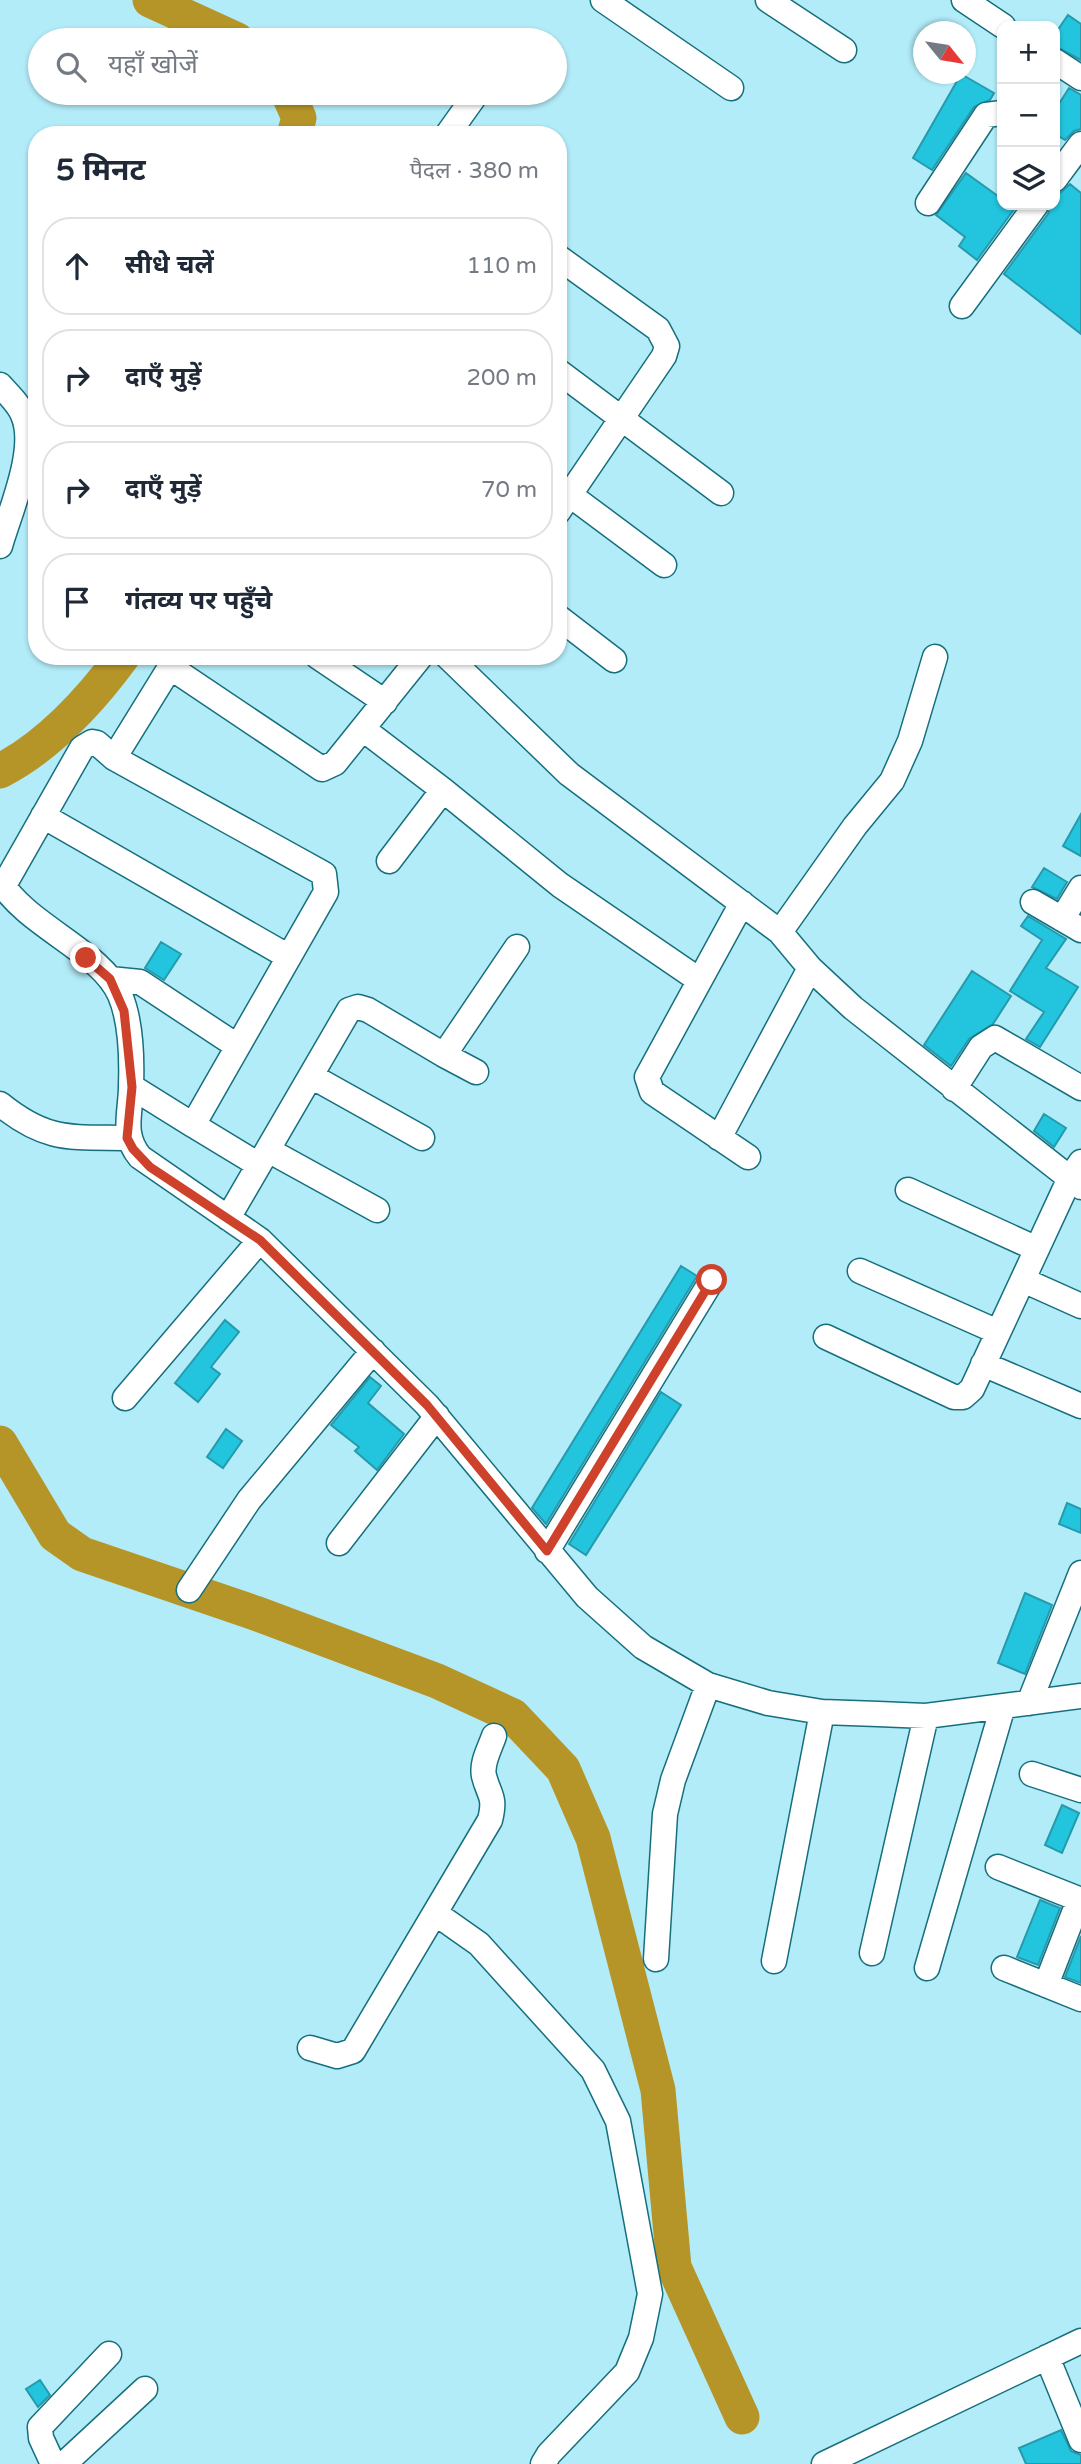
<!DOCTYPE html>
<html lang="hi">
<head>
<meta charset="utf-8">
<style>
  :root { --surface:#fff; --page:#f6f6f7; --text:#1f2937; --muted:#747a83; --line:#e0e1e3 }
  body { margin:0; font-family:"Varela Round","Noto Sans Devanagari",sans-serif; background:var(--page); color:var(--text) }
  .controls { position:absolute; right:21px; top:21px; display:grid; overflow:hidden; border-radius:14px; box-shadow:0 2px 5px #0004 }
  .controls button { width:63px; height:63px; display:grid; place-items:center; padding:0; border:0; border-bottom:2px solid var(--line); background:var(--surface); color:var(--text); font:35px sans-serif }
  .compass { position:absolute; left:913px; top:21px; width:63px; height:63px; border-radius:50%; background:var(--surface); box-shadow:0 2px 5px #0004; rotate:120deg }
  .stop { position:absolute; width:21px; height:21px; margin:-16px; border:5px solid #ce422c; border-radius:50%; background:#fff }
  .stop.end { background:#ce422c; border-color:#fff; box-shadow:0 2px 7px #0008 }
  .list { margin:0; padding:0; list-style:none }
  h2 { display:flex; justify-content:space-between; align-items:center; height:91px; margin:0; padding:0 28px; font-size:30px }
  h2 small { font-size:23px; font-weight:400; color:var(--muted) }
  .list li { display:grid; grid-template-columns:46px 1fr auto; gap:21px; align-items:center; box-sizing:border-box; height:98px; margin:0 14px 14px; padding:0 14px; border:2px solid var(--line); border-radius:28px }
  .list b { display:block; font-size:26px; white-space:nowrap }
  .list em { font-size:23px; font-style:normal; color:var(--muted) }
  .icon { flex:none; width:38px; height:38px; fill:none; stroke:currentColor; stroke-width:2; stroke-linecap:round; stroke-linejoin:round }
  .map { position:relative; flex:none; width:1081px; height:2464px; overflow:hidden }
  .search { position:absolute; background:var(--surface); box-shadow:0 2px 5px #0004; left:28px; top:28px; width:539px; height:77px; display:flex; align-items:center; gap:18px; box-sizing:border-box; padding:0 24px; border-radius:38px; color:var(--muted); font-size:26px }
  .panel { position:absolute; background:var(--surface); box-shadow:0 2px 5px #0004; left:28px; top:126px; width:539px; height:539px; border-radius:28px }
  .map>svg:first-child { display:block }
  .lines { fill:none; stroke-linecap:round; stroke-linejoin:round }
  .river { stroke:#b59528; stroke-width:35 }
  .building { fill:#22c4de; stroke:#269aad; stroke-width:2 }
  .street-casing { stroke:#166f7d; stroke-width:27 }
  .street { stroke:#fff; stroke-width:24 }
  .route { stroke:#ce422c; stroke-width:9 }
</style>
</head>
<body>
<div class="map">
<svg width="1081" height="2464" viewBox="0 0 1081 2464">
  <rect width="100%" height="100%" fill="#b2ecf8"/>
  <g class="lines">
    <path class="river" d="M150,0L237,40
      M288,93L299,118L294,135
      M0,771C50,745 90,701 123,656
      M0,1443L55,1535L82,1554L255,1613L437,1681L513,1716L563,1769L593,1838L658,2090L674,2267L742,2417"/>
  </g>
  <path class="building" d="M1068,15L1081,24V60L1055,46V34Z
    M961,74L994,93L990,100L974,107L932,170L913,158Z
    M1069,88L1081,95V129L1074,131L1065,140L1055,134V110Z
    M966,173L1002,199V205L1015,208L977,260L959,246L965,237L936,215Z
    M1070,184L1081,193V334L1004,274L1048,214L1051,205H1055V194L1061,192Z
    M1081,814V856L1063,846Z
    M1044,868L1067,882L1057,899L1032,887Z
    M1028,916L1066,939L1046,968L1078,987L1040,1047L1026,1039L1044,1012L1010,991L1042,940L1021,926Z
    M161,942L181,954L164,980L145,968Z
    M972,971L1011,996L993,1024L969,1039L951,1066L924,1045Z
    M1044,1114L1066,1128L1054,1147L1034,1131Z
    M681,1266L697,1276L546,1524L532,1508Z
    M225,1320L239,1332L211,1367L220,1374L198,1402L175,1383Z
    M370,1377L381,1386L368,1403L404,1434L377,1470L355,1451L359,1447L331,1425Z
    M661,1392L681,1405L586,1555L569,1544Z
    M226,1429L242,1441L223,1468L207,1457Z
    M1067,1503L1081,1509V1533L1059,1524Z
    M1025,1593L1052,1605L1025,1674L998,1663Z
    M1062,1805L1079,1813L1062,1853L1045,1845Z
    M1040,1900L1060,1908L1038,1965L1017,1957Z
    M1081,1936V1983L1065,1977Z
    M40,2380L50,2395L38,2407L26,2389Z
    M1061,2430L1071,2451L1081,2455V2464H1026L1019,2448Z"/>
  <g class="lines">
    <defs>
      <path id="street" d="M603,0L731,88
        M768,0L844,50
        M964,0L1003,26
        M1055,61L1081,78
        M447,135L477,93
        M1055,179L1081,144
        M928,203L986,115L1002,113
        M558,257L658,329L667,346L664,356L558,512
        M962,306L1036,205
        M558,371L721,493
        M0,385C8,394 19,404 23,415C38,449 10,511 0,546
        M558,486L664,565
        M558,617L614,660
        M317,656L385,702
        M447,656L569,774L780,932L810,968L853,1008L1081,1187
        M170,667L322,769L335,763L421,656
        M363,729L443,790L560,885L699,980
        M114,758L177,656
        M43,816L289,957
        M389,861L443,790
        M0,881C27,926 101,951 120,995C131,1021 132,1058 131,1086C131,1113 121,1134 140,1157L260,1240L427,1405L587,1597L643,1647L708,1685L768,1703L822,1712L878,1714L926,1716L1081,1696
        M3,887L82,748L92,742L97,743L114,758L324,874L326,892L193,1125L132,1087
        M1033,902L1081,930
        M742,903L647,1077L652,1092L748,1157
        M1062,919L1081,888
        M780,932L855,826L892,781L910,741L935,657
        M110,979L140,982L237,1046
        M476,1072L444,1055L517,947
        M311,1076L422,1138
        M954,1089L981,1047L995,1038L1081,1088
        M0,1104C47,1142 70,1137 127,1138
        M193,1125L259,1165
        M719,1138L810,968
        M268,1150L377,1210
        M908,1190L1037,1249
        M228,1218L349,1010L358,1007L368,1010L444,1055
        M860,1271L998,1332
        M1023,1280L1081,1306
        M826,1337L954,1397H963L972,1389L1069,1180L1081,1162
        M983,1364L1081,1406
        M125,1398L260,1240
        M339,1543L437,1416
        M547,1551L712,1280
        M189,1590L249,1500L373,1351
        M1029,1703L1081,1573
        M1032,1774L1081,1790
        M998,1867L1081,1900
        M435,1913L479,1944L593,2070L618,2121L650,2294L641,2338L627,2372L549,2454L543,2464
        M872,1953L926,1716
        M656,1959L665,1814L673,1780L708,1685
        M774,1961L822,1712
        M927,1968L1003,1706
        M1004,1968L1081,1999
        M1046,1985L1079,1900
        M310,2048L337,2056L353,2051L490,1820C496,1796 489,1796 484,1776C481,1763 490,1748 494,1736
        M1047,2357L1081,2440
        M53,2464L41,2438L40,2427L109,2354
        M64,2464L145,2389
        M824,2464L1081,2341"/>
    </defs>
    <use href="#street" class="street-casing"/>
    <use href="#street" class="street"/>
  </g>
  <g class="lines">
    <path class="route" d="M86,958L110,979L124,1011L132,1087L127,1138L133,1149L150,1167L260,1240L427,1405L547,1551L712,1280"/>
  </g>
</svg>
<div class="controls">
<button>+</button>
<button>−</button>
<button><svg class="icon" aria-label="layers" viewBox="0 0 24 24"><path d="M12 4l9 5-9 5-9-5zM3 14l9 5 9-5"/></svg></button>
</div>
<svg class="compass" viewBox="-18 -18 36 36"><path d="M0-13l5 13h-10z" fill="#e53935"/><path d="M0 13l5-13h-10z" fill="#747a83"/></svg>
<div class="stop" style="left:712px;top:1280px"></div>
<div class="stop end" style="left:86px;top:958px"></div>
<div class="search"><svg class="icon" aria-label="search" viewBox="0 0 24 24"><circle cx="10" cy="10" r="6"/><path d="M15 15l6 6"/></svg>यहाँ खोजें</div>
<section class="panel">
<h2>5 मिनट<small>पैदल · 380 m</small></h2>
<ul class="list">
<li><svg class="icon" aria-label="ahead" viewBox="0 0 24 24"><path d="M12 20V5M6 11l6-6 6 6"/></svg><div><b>सीधे चलें</b></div><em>110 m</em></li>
<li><svg class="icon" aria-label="right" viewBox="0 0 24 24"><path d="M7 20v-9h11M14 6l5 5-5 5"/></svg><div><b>दाएँ मुड़ें</b></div><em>200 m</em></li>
<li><svg class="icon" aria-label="right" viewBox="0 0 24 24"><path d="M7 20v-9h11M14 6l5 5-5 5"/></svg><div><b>दाएँ मुड़ें</b></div><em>70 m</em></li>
<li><svg class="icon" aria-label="arrive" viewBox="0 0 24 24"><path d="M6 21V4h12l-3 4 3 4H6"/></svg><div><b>गंतव्य पर पहुँचे</b></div></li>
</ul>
</section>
</div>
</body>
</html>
